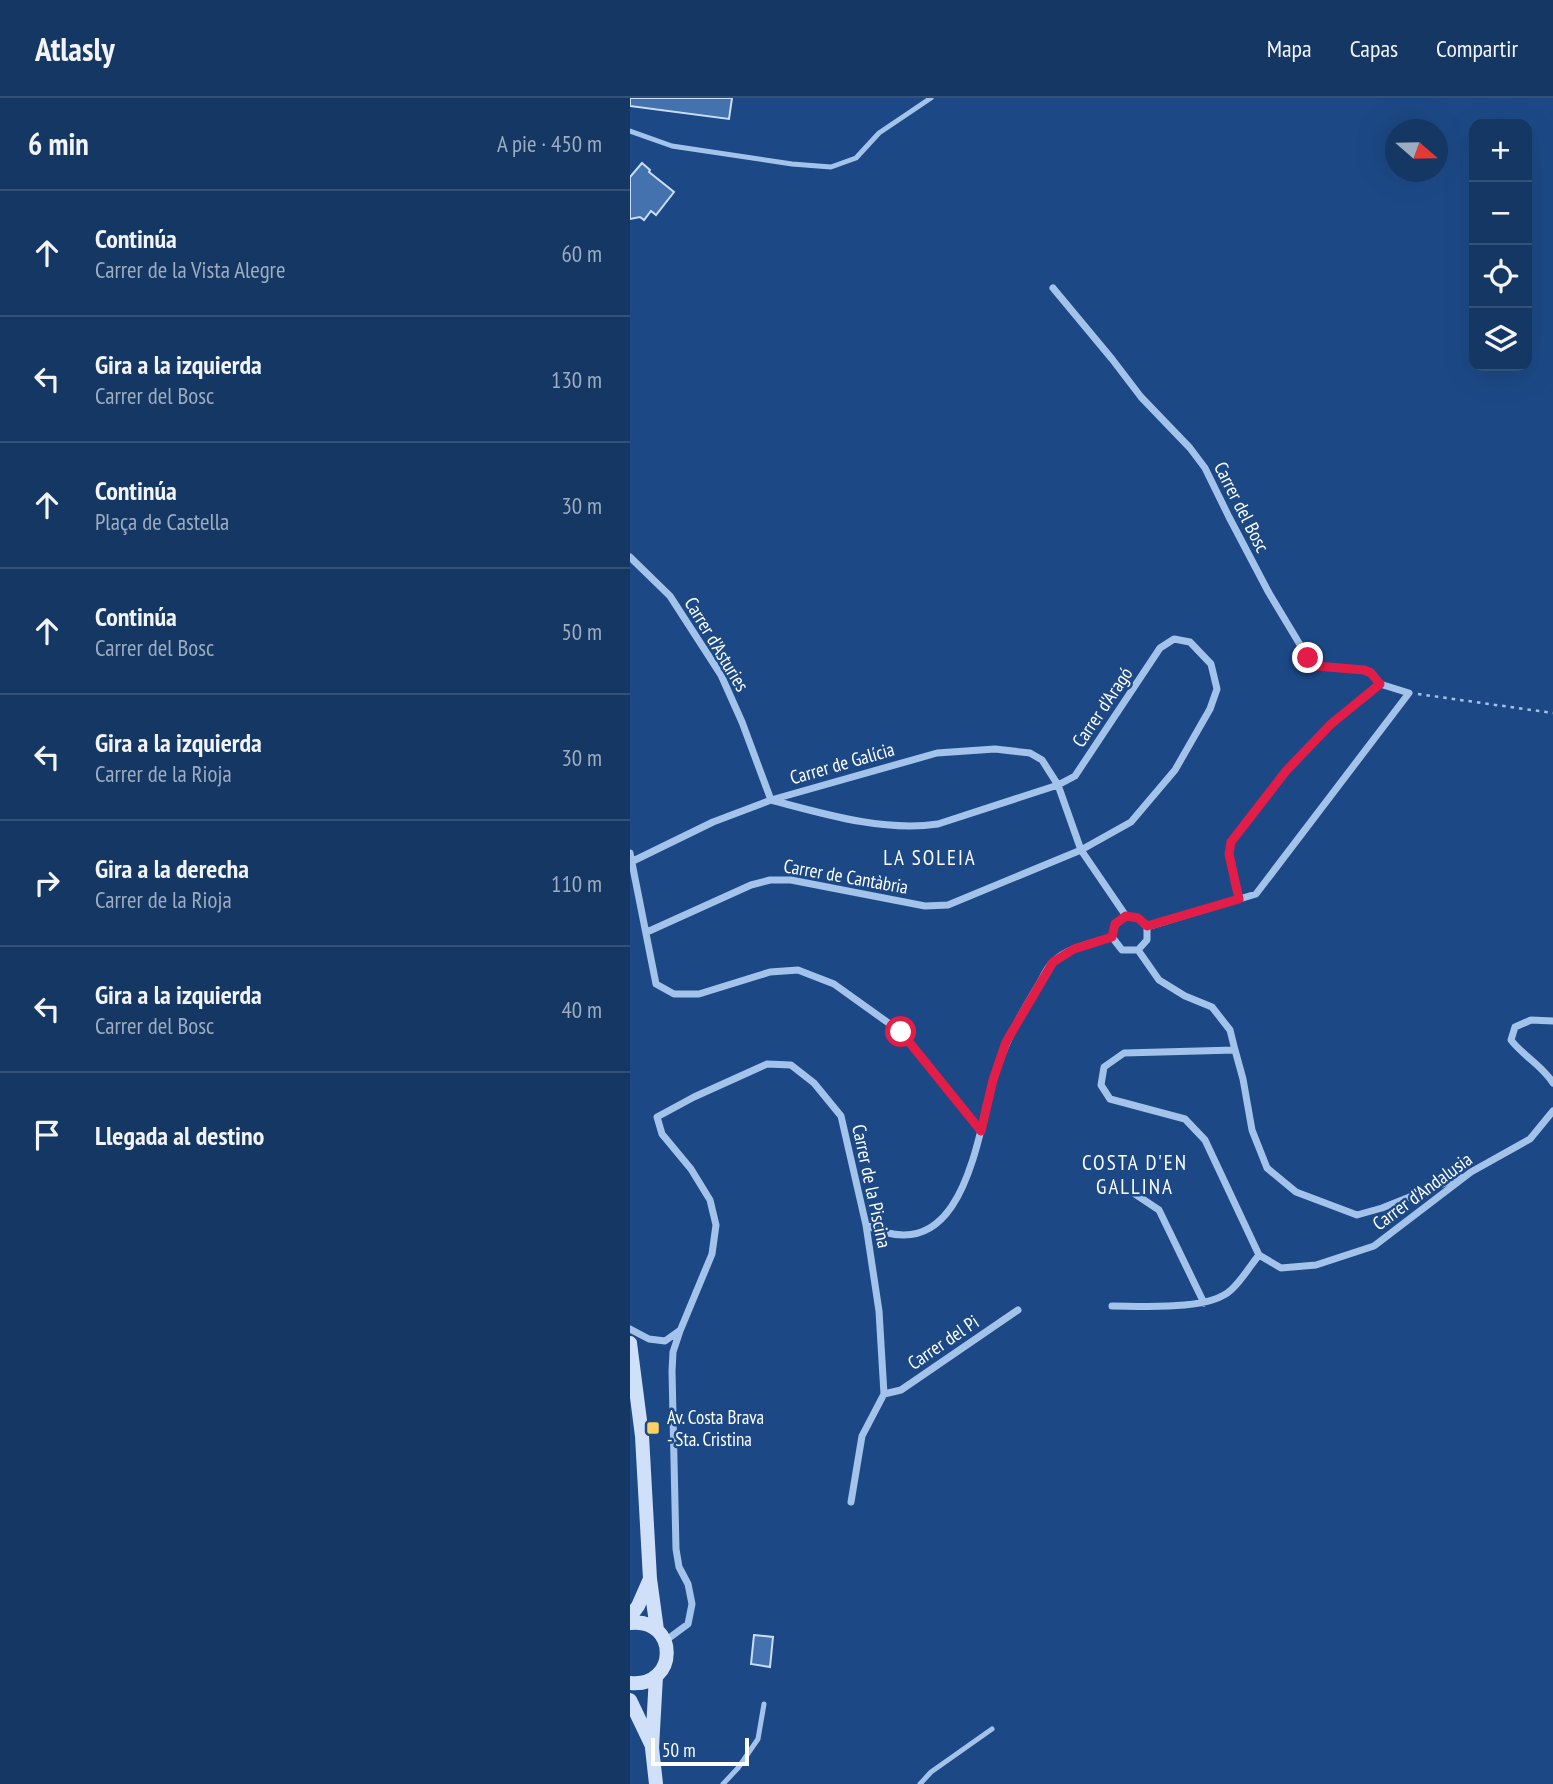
<!DOCTYPE html>
<html lang="es">
<head>
<meta charset="utf-8">
<style>
  :root { --surface:#153764; --page:#1e3f6a; --text:#f1f3f6; --muted:#9dacbf; --line:#345178 }
  body { margin:0; font-family:"PT Sans Narrow",sans-serif; background:var(--page); color:var(--text) }
  .controls { position:absolute; right:21px; top:21px; display:grid; overflow:hidden; border-radius:14px; box-shadow:0 7px 28px #0002 }
  .controls button { width:63px; height:63px; display:grid; place-items:center; padding:0; border:0; border-bottom:2px solid var(--line); background:var(--surface); color:var(--text); font:35px sans-serif }
  .compass { position:absolute; left:755px; top:21px; width:63px; height:63px; border-radius:50%; background:var(--surface); box-shadow:0 7px 28px #0002; rotate:110deg }
  .scale { position:absolute; left:21px; bottom:18px; width:98px; box-sizing:border-box; padding-left:7px; border:4px solid #fff; border-top:0; font-size:19px; line-height:24px; white-space:nowrap; color:#fff; -webkit-text-stroke:5px #1c4986; paint-order:stroke }
  .stop { position:absolute; width:21px; height:21px; margin:-16px; border:5px solid #e11d48; border-radius:50%; background:#fff }
  .stop.end { background:#e11d48; border-color:#fff; box-shadow:0 2px 7px #0008 }
  .list { margin:0; padding:0; list-style:none }
  h2 { display:flex; justify-content:space-between; align-items:center; height:91px; margin:0; padding:0 28px; font-size:30px }
  h2 small { font-size:23px; font-weight:400; color:var(--muted) }
  .list li { display:grid; grid-template-columns:46px 1fr auto; gap:21px; align-items:center; box-sizing:border-box; height:126px; padding:0 28px; border-top:2px solid var(--line) }
  .list b { display:block; font-size:26px; white-space:nowrap }
  .list p { margin:0; font-size:23px; white-space:nowrap; color:var(--muted) }
  .list em { font-size:23px; font-style:normal; color:var(--muted) }
  .icon { flex:none; width:38px; height:38px; fill:none; stroke:currentColor; stroke-width:2; stroke-linecap:round; stroke-linejoin:round }
  .map { position:relative; flex:none; width:923px; height:1686px; overflow:hidden }
  header { display:flex; align-items:center; gap:42px; box-sizing:border-box; height:98px; padding:0 35px; background:var(--surface); border-bottom:2px solid var(--line) }
  header strong { font-size:33px }
  nav { display:flex; gap:38px; margin-inline-start:auto; font-size:24px }
  main { display:flex }
  aside { flex:1; background:var(--surface) }
  .map>svg:first-child { display:block }
  .building { fill:#4472af; stroke:#c8ddf8; stroke-width:2 }
  .lines { fill:none; stroke-linecap:round; stroke-linejoin:round }
  .path { stroke:#a3c3eb; stroke-width:2.5; stroke-dasharray:3.5 5; stroke-linecap:butt }
  .lane { stroke:#a3c3eb; stroke-width:5 }
  .street { stroke:#a3c3eb; stroke-width:7 }
  .secondary { stroke:#cfe0f8; stroke-width:14 }
  .route { stroke:#e11d48; stroke-width:9 }
  .poi-dot { fill:#fcd161; stroke:#1c4986; stroke-width:2.5 }
  .labels { text-anchor:middle; dominant-baseline:central; stroke-width:5; stroke-linejoin:round; paint-order:stroke }
  .street-label { font-size:19px; fill:#fff; stroke:#1c4986 }
  .poi-label { font-size:19px; fill:#fff; stroke:#1c4986; text-anchor:start }
  .neighbourhood-label { font-size:21px; letter-spacing:2px; fill:#fff; stroke:#1c4986 }
</style>
</head>
<body>
<header>
<strong>Atlasly</strong>
<nav><a>Mapa</a><a>Capas</a><a>Compartir</a></nav>
</header>
<main>
<aside>
<h2>6 min<small>A pie · 450 m</small></h2>
<ul class="list">
<li><svg class="icon" aria-label="ahead" viewBox="0 0 24 24"><path d="M12 20V5M6 11l6-6 6 6"/></svg><div><b>Continúa</b><p>Carrer de la Vista Alegre</p></div><em>60 m</em></li>
<li><svg class="icon" aria-label="left" viewBox="0 0 24 24"><path d="M17 20v-9H6M10 6l-5 5 5 5"/></svg><div><b>Gira a la izquierda</b><p>Carrer del Bosc</p></div><em>130 m</em></li>
<li><svg class="icon" aria-label="ahead" viewBox="0 0 24 24"><path d="M12 20V5M6 11l6-6 6 6"/></svg><div><b>Continúa</b><p>Plaça de Castella</p></div><em>30 m</em></li>
<li><svg class="icon" aria-label="ahead" viewBox="0 0 24 24"><path d="M12 20V5M6 11l6-6 6 6"/></svg><div><b>Continúa</b><p>Carrer del Bosc</p></div><em>50 m</em></li>
<li><svg class="icon" aria-label="left" viewBox="0 0 24 24"><path d="M17 20v-9H6M10 6l-5 5 5 5"/></svg><div><b>Gira a la izquierda</b><p>Carrer de la Rioja</p></div><em>30 m</em></li>
<li><svg class="icon" aria-label="right" viewBox="0 0 24 24"><path d="M7 20v-9h11M14 6l5 5-5 5"/></svg><div><b>Gira a la derecha</b><p>Carrer de la Rioja</p></div><em>110 m</em></li>
<li><svg class="icon" aria-label="left" viewBox="0 0 24 24"><path d="M17 20v-9H6M10 6l-5 5 5 5"/></svg><div><b>Gira a la izquierda</b><p>Carrer del Bosc</p></div><em>40 m</em></li>
<li><svg class="icon" aria-label="arrive" viewBox="0 0 24 24"><path d="M6 21V4h12l-3 4 3 4H6"/></svg><div><b>Llegada al destino</b></div></li>
</ul>
</aside>
<div class="map">
<svg width="923" height="1686" viewBox="0 0 923 1686">
  <rect width="100%" height="100%" fill="#1c4986"/>
  <path class="building" d="M0,0H102L99,21L0,8Z
    M12,65L20,72L19,74L44,94L26,117L21,113L14,122L10,119L0,121V79Z
    M124,1537L143,1539L140,1569L121,1566Z"/>
  <g class="lines">
    <path class="path" d="M788,596L923,615"/>
    <path class="lane" d="M0,33L42,48L162,66L201,69L226,60L249,35L301,0
      M93,1686L108,1670L128,1641L134,1606
      M290,1686L301,1674L362,1631"/>
    <path class="street" d="M423,190L482,261L511,299L560,350L575,370L599,419L639,495L678,560L686,568L734,572L741,574L750,586
      M0,459L40,498L91,577L112,624L141,702C194,716 253,734 308,726L428,687L445,678L530,550L544,541L560,544L581,566L587,591L580,611L545,672L501,724L451,752L318,807L295,808L161,782H140L121,787L17,834
      M0,755L26,886L44,896H69L140,874L168,872L204,886L271,934L351,1033
      M1,764L83,724L141,702L307,655L365,651L400,655L412,662L428,687L451,752L496,818
      M496,818L508,820L517,829V842L508,852H492L482,839L485,826Z
      M517,829L626,796L779,595L750,586L701,626L656,673L601,744L599,756L609,801
      M508,852L529,882L555,898L582,909L600,932L605,952L494,955L474,969L471,987L480,1001L555,1021L575,1042L629,1157L651,1170L686,1167L744,1148L841,1074L900,1041L923,1013
      M923,923L901,922L885,929L881,942C893,958 912,967 923,985
      M605,952L613,981L622,1032L637,1070L666,1094L727,1117L752,1110L830,1079
      M505,1096L529,1112L574,1205
      M236,1127C332,1174 346,1045 363,983C373,948 390,917 409,886C413,879 417,869 423,864C438,849 463,845 482,839
      M482,1208C512,1208 579,1213 601,1192C612,1182 620,1168 629,1157
      M0,1231L19,1241L35,1243L49,1233
      M254,1296L271,1292L388,1212
      M35,1543L58,1526L62,1506L58,1486L49,1469L46,1451L42,1273L43,1254L50,1233L82,1156L86,1127L80,1102L61,1071L32,1036L27,1019L64,999L137,966L161,967L184,985L211,1018L236,1127L249,1213L254,1296L232,1338L221,1404"/>
    <path class="secondary" d="M0,1245L12,1338L20,1481L27,1532
      M0,1519L8,1508L19,1483
      M0,1525C49,1519 49,1590 0,1585
      M26,1578L22,1650L26,1686
      M0,1602L22,1648"/>
  </g>
  <g class="lines">
    <path class="route" d="M271,934L351,1033L363,982L376,944L423,864L444,851L482,839L485,826L496,818L508,820L517,828L609,801L599,756L601,744L656,673L701,626L750,586L741,575L734,572L686,568L678,560"/>
  </g>
  <rect class="poi-dot" x="16" y="1323" width="14" height="14" rx="3.5"/>
  <g class="labels">
    <g class="street-label">
      <text transform="translate(612 409) rotate(63)">Carrer del Bosc</text>
      <text transform="translate(87 546) rotate(59)">Carrer d'Asturies</text>
      <text transform="translate(472 609) rotate(-56)">Carrer d'Aragó</text>
      <text transform="translate(212 665) rotate(-16)">Carrer de Galícia</text>
      <text transform="translate(216 778) rotate(10)">Carrer de Cantàbria</text>
      <text transform="translate(242 1088) rotate(78)">Carrer de la Piscina</text>
      <text transform="translate(792 1093) rotate(-36)">Carrer d'Andalusia</text>
      <text transform="translate(313 1244) rotate(-34)">Carrer del Pi</text>
    </g>
    <g class="poi-label">
      <text x="37" y="1319">Av. Costa Brava<tspan x="37" dy="22">- Sta. Cristina</tspan></text>
    </g>
    <g class="neighbourhood-label">
      <text x="300" y="759">LA SOLEIA</text>
      <text x="505" y="1064">COSTA D'EN<tspan x="505" dy="24">GALLINA</tspan></text>
    </g>
  </g>
</svg>
<div class="controls">
<button>+</button>
<button>−</button>
<button><svg class="icon" aria-label="locate" viewBox="0 0 24 24"><circle cx="12" cy="12" r="6"/><path d="M12 2v4M12 18v4M2 12h4M18 12h4"/></svg></button>
<button><svg class="icon" aria-label="layers" viewBox="0 0 24 24"><path d="M12 4l9 5-9 5-9-5zM3 14l9 5 9-5"/></svg></button>
</div>
<svg class="compass" viewBox="-18 -18 36 36"><path d="M0-13l5 13h-10z" fill="#e53935"/><path d="M0 13l5-13h-10z" fill="#9dacbf"/></svg>
<div class="scale">50 m</div>
<div class="stop" style="left:271px;top:934px"></div>
<div class="stop end" style="left:678px;top:560px"></div>
</div>
</main>
</body>
</html>
